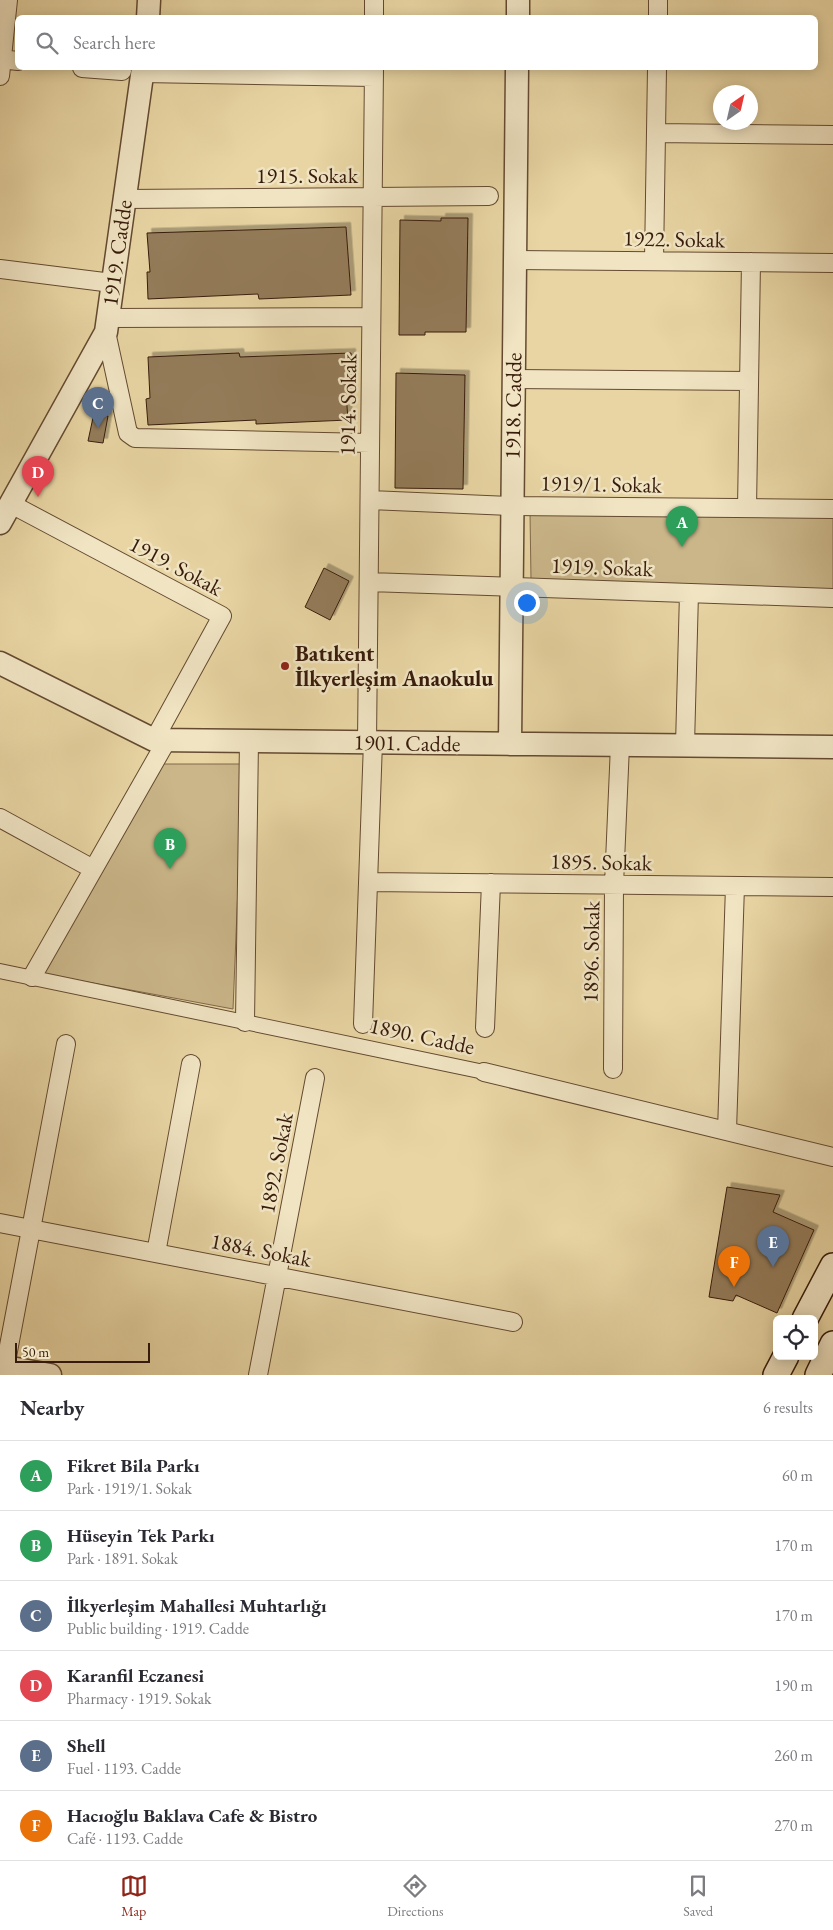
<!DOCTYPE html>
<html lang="en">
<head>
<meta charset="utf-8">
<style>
  :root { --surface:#fff; --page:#f2f2f3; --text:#2b2b33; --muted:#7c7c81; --line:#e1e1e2; --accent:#8f2418 }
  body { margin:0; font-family:"EB Garamond",serif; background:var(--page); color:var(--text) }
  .controls { position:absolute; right:15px; bottom:15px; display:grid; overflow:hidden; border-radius:8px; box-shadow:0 2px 12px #0003 }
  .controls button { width:45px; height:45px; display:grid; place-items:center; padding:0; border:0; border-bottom:1px solid var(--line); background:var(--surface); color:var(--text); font:25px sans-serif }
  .compass { position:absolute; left:713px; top:85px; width:45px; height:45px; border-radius:50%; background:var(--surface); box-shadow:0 2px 12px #0003; rotate:34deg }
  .scale { position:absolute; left:15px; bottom:12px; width:135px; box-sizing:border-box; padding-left:5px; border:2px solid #381c0b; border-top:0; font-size:14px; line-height:18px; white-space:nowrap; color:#381c0b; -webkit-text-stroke:4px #f0e4c3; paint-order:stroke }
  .you { position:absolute; left:526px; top:602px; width:18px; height:18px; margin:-12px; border:4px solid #fff; border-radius:50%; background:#1a73e8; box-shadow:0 0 0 8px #1a73e833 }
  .badge { display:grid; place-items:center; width:32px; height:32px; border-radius:50%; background:var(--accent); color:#fff; font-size:16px; font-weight:700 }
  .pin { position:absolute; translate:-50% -41px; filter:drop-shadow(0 1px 2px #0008) }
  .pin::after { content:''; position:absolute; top:26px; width:18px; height:15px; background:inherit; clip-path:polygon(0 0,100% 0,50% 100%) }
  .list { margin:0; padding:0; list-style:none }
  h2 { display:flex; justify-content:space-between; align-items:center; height:65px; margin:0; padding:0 20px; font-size:21px }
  h2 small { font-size:16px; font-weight:400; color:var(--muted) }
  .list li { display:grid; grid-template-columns:32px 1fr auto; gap:15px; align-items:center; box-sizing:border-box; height:70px; padding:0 20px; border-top:1px solid var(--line) }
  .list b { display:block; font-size:19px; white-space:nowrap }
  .list p { margin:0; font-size:16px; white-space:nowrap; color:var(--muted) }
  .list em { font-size:16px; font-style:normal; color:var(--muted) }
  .icon { flex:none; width:28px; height:28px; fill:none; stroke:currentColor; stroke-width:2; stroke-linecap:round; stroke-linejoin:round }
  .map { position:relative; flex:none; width:833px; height:1375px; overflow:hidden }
  .search { position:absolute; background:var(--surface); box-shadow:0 2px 12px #0003; left:15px; right:15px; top:15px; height:55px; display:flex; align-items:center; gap:12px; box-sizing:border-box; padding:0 18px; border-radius:8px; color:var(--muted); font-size:19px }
  .sheet { height:485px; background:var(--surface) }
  nav { display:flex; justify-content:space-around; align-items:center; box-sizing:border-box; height:70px; border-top:1px solid var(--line); background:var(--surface); font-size:14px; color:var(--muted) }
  nav a { display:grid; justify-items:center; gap:2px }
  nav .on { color:var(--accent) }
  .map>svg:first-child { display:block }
  .green { fill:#cab689; stroke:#81694a }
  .building { fill:#947c5a; stroke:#381c0b; filter:url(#shadow) }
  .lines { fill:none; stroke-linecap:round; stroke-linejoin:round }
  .pedestrian-casing { stroke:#644a31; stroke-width:16 }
  .minor-casing { stroke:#644a31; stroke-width:20 }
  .tertiary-casing { stroke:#644a31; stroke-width:25 }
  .secondary-casing { stroke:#381c0b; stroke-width:28 }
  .pedestrian { stroke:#f0e4c3; stroke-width:14 }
  .minor { stroke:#f0e4c3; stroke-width:18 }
  .tertiary { stroke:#f0e4c3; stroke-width:22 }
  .secondary { stroke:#f0e4c3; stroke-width:25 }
  .poi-dot { fill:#8f2418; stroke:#f0e4c3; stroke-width:2 }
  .labels { text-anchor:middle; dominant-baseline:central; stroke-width:5; stroke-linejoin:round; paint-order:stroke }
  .street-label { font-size:22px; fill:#381c0b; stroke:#f0e4c3 }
  .poi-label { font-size:22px; font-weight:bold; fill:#381c0b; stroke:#f0e4c3; text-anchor:start }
</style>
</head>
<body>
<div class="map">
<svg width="833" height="1375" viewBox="0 0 833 1375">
  <defs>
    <filter id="shadow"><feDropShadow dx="4.5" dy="-4.5" stdDeviation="0" flood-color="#0004"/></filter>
  </defs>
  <rect width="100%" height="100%" fill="#e8d5a3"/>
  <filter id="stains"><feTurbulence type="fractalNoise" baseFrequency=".004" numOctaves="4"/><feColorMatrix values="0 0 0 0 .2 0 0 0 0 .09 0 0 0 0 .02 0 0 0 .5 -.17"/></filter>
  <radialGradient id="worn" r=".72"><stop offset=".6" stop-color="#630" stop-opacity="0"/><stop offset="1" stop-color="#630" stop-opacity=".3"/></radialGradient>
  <path class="green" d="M530,513L833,514V591L531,580Z
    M162,764H243L233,1009L39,973Z"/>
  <path class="building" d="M441,218H468L466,332H425V335H399L400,220L441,221Z
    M346,227L351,295L259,299L258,294L148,299L147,272H150L147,233Z
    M239,353L240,357L351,353L353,379H345L348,420L256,424V420L148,425L146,399L150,398L148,357Z
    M396,373L465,375L463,489L395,488Z
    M94,413L108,416L103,443L88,441Z
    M324,568L349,581L330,620L305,607Z
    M727,1187L780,1195L773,1212L814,1230L777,1313L736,1295L733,1301L709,1297Z"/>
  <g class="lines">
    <defs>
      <path id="pedestrian" d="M0,971L484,1072"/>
      <path id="minor" d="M374,18V0
        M658,18V0
        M0,59L18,61
        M82,68L122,71
        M142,73L374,77
        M0,76L8,0
        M656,133L833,135
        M124,199L489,196
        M515,260L833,263
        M654,261L657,68
        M0,269L112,283
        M108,318L371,317
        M106,332L128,433L135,438L370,443
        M514,379L749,381
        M370,500L512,506L833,509
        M11,504L222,616L154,740
        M747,508L751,262
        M369,582L833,598
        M367,742L374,68
        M685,745L689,593
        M0,818L93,869
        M368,882L833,887
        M32,977L167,740
        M245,1022L249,741
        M363,1024L373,742
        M485,1028L491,883
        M613,1069L614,885L620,745
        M484,1072L833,1157
        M727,1131L735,886
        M0,1223L513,1322
        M156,1253L191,1064
        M5,1367L66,1044
        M258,1375L315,1078"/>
      <path id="tertiary" d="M148,18L149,0
        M518,18V0
        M0,523L106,332L143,68
        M0,663L154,740L833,747
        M510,744L517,68
        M0,1366L50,1375"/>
      <path id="secondary" d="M805,1319L833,1266
        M776,1375L786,1356
        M818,1375L833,1344"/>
    </defs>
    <use href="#pedestrian" class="pedestrian-casing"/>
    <use href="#minor" class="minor-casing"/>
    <use href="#tertiary" class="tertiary-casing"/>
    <use href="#secondary" class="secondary-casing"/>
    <use href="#pedestrian" class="pedestrian"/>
    <use href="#minor" class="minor"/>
    <use href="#tertiary" class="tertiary"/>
    <use href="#secondary" class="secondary"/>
  </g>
  <circle class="poi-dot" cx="285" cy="666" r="5"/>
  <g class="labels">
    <g class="street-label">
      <text x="307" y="175">1915. Sokak</text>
      <text transform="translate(674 239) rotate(1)">1922. Sokak</text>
      <text transform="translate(117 253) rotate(-82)">1919. Cadde</text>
      <text transform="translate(348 405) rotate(-89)">1914. Sokak</text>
      <text transform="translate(513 406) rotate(-89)">1918. Cadde</text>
      <text transform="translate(601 484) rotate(1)">1919/1. Sokak</text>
      <text transform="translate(176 566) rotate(28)">1919. Sokak</text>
      <text transform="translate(602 567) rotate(2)">1919. Sokak</text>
      <text transform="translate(407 743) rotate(1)">1901. Cadde</text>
      <text transform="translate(601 862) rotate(1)">1895. Sokak</text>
      <text transform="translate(591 952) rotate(-89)">1896. Sokak</text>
      <text transform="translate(422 1036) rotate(12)">1890. Cadde</text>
      <text transform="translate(276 1163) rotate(-79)">1892. Sokak</text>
      <text transform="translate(261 1250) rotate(11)">1884. Sokak</text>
    </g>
    <g class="poi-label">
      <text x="295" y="653">Batıkent<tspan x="295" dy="25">İlkyerleşim Anaokulu</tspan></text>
    </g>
  </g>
  <rect width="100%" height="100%" filter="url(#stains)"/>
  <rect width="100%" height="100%" fill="url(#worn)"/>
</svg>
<div class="controls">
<button><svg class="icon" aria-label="locate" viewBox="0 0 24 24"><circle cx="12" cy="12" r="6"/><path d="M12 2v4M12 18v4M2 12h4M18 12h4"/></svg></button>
</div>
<svg class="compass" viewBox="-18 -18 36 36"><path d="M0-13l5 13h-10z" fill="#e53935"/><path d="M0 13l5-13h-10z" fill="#7c7c81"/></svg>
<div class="scale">50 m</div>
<div class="you"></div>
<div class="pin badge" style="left:682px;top:547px;background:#2e9e5b">A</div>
<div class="pin badge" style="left:170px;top:869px;background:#2e9e5b">B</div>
<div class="pin badge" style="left:98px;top:428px;background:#5c6f8a">C</div>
<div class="pin badge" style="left:38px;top:497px;background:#e0444e">D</div>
<div class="pin badge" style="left:773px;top:1267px;background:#5c6f8a">E</div>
<div class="pin badge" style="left:734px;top:1287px;background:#e8710a">F</div>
<div class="search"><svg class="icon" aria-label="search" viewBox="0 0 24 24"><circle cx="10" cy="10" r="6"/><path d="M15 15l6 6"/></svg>Search here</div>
</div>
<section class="sheet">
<h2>Nearby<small>6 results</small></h2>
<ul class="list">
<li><span class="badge" style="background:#2e9e5b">A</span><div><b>Fikret Bila Parkı</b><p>Park · 1919/1. Sokak</p></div><em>60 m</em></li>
<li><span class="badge" style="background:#2e9e5b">B</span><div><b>Hüseyin Tek Parkı</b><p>Park · 1891. Sokak</p></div><em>170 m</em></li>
<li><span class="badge" style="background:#5c6f8a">C</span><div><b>İlkyerleşim Mahallesi Muhtarlığı</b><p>Public building · 1919. Cadde</p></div><em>170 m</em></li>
<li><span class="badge" style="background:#e0444e">D</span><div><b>Karanfil Eczanesi</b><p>Pharmacy · 1919. Sokak</p></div><em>190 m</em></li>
<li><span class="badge" style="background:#5c6f8a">E</span><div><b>Shell</b><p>Fuel · 1193. Cadde</p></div><em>260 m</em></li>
<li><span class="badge" style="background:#e8710a">F</span><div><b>Hacıoğlu Baklava Cafe &amp; Bistro</b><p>Café · 1193. Cadde</p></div><em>270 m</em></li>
</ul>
</section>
<nav>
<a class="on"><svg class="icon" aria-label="map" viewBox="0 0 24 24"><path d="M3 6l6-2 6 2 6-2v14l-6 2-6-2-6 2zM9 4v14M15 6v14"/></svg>Map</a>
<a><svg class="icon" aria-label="directions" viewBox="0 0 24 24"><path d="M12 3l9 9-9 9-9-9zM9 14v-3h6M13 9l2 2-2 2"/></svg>Directions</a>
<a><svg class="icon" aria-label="saved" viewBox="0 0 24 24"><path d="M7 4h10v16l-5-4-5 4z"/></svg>Saved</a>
</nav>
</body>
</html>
